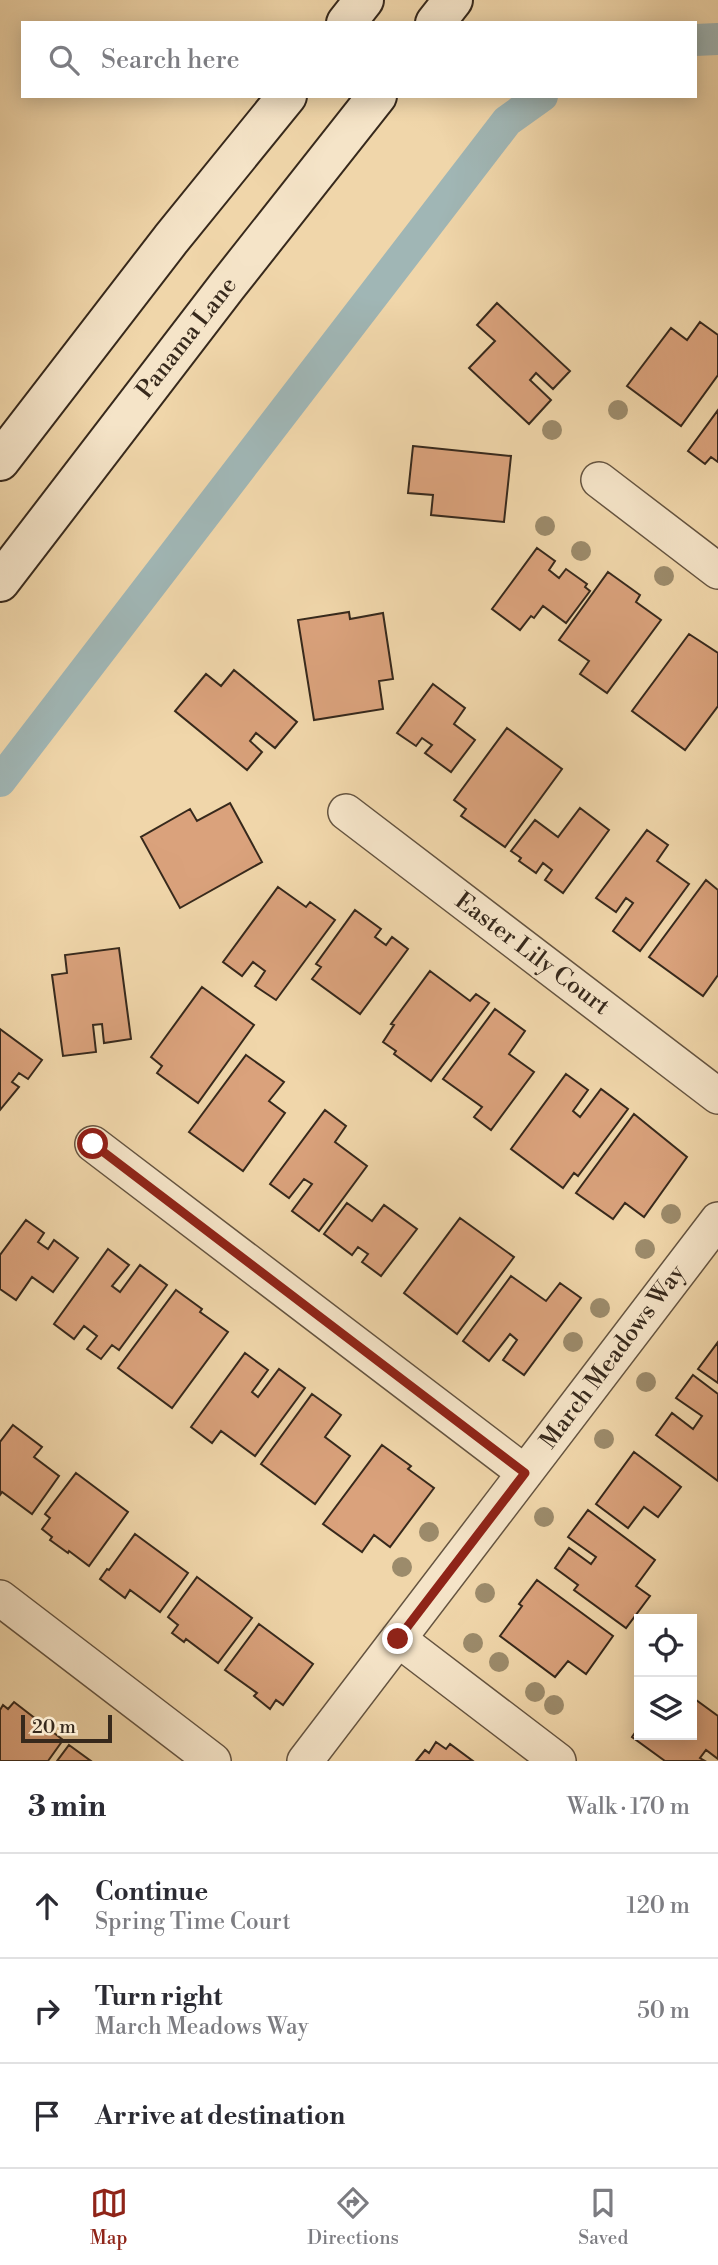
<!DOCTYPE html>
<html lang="en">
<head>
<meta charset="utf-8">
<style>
  :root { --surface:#fff; --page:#f2f2f3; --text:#2b2b33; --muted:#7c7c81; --line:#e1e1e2; --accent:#8f2418 }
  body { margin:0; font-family:"Libre Bodoni",serif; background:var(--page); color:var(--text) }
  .controls { position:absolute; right:21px; bottom:21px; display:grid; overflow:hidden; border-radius:0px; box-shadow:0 4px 18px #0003 }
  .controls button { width:63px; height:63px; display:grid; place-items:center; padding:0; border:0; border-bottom:2px solid var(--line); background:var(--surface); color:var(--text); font:35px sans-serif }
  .scale { position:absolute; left:21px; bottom:18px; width:91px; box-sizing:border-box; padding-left:7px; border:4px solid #37291c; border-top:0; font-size:19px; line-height:24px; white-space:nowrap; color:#37291c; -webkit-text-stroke:5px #f5e4c8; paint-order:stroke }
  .stop { position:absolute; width:21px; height:21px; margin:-16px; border:5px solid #8f2418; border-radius:50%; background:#fff }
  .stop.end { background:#8f2418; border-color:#fff; box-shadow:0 2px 7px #0008 }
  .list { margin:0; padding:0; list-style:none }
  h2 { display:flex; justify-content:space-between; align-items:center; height:91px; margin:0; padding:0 28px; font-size:30px }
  h2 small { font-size:23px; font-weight:400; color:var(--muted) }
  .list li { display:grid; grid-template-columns:46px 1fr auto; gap:21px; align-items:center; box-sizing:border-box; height:105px; padding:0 28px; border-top:2px solid var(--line) }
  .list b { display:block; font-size:26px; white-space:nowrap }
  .list p { margin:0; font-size:23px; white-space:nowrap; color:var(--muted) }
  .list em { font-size:23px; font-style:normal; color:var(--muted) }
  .icon { flex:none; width:38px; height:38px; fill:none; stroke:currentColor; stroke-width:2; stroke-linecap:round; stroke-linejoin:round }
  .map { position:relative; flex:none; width:718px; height:1761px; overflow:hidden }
  .search { position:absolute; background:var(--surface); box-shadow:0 4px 18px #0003; left:21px; right:21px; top:21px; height:77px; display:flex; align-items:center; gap:18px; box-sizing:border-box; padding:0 24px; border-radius:0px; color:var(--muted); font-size:26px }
  .sheet { height:406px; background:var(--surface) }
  nav { display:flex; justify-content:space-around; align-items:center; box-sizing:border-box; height:98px; border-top:2px solid var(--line); background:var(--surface); font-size:19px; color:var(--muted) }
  nav a { display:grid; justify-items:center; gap:4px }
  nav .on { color:var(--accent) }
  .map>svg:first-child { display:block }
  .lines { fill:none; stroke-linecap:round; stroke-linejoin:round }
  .canal { stroke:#a0b6b5; stroke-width:32 }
  .building { fill:#daa27c; stroke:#37291c; stroke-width:2 }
  .street-casing { stroke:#655440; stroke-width:38 }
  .secondary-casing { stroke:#37291c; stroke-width:42 }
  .street { stroke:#f5e4c8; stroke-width:35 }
  .secondary { stroke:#f5e4c8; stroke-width:38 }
  .tree { fill:#9c8b6b }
  .route { stroke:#8f2418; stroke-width:9 }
  .labels { text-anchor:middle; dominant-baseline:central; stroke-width:6; stroke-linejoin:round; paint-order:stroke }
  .street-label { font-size:24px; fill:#37291c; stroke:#f5e4c8 }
</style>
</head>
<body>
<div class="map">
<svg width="718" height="1761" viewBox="0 0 718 1761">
  <rect width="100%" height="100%" fill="#f0d6aa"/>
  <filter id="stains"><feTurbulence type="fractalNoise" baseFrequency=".00286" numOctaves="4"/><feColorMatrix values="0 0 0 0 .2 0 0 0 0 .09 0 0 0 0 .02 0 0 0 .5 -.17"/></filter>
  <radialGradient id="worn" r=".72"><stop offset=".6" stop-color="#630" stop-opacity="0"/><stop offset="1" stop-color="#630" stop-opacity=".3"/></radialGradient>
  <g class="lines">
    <path class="canal" d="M695,40L718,39
      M0,781L507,121L542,96"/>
  </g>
  <path class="building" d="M497,303L570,371L553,389L536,373L530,380L551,400L529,424L469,368L495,341L477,325Z
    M700,322L718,335V375L681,426L627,386L671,328L687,340Z
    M718,410V462L711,457L705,464L688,451Z
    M413,446L511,456L504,522L431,515L433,495L408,493Z
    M537,548L555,561L549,570L559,578L566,569L587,584L585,587L590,591L566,623L543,606L534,618L531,616L520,630L492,609Z
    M608,572L640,595L636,602L661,620L607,693L580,674L589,661L559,640Z
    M349,612L350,619L383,613L393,679L379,681L383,709L314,720L298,620Z
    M689,634L718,653V706L685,750L632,711Z
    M234,670L297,722L275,748L256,733L250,741L262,752L247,770L175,711L206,674L221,686Z
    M433,684L465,708L454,724L475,740L451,772L425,753L432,745L422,738L416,746L397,733Z
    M507,728L562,769L505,847L461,816L466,809L454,800Z
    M230,803L262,862L180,908L141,837L190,809L197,821Z
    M580,808L609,830L563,893L545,880L552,870L543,863L536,873L519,861L521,858L511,851L535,820L558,837Z
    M647,830L668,845L657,861L689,884L640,951L613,931L633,903L626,898L616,912L596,898Z
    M706,880L718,890V975L703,996L649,957Z
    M278,887L306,907L310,902L335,920L276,1000L255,986L265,971L253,962L242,976L223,962Z
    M355,910L381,929L375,937L386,945L392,937L408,949L360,1014L312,979L321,967L316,964Z
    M119,948L131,1039L104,1043L102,1024L93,1025L96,1052L63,1056L52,975L67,973L65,955Z
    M430,971L470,1001L476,994L489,1003L431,1081L394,1054L396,1051L383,1042L394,1025L391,1024Z
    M202,987L254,1025L198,1103L157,1073L162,1066L151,1057Z
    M495,1009L525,1031L509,1054L534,1072L491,1130L474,1117L482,1107L443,1079Z
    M0,1029L42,1060L28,1079L19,1073L12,1082L19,1087L0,1110Z
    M246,1055L284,1082L269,1101L285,1113L243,1171L189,1132Z
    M566,1074L588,1090L573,1111L580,1117L601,1089L628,1109L578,1176L574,1173L563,1188L511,1149Z
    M325,1110L346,1126L335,1142L367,1166L319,1231L292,1211L312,1184L304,1179L289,1198L270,1184Z
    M634,1114L687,1157L644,1217L625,1203L613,1219L576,1193Z
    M347,1203L372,1221L384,1205L417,1229L381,1276L362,1262L368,1254L358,1247L352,1255L324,1234Z
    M460,1218L514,1257L457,1334L404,1293Z
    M26,1220L44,1233L38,1242L48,1249L54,1240L78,1258L53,1292L32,1277L16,1300L0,1289V1255Z
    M108,1249L129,1265L112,1286L120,1292L140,1265L167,1285L119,1350L112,1345L101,1359L87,1349L97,1336L84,1326L74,1339L54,1324Z
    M511,1276L546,1301L560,1283L581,1298L524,1375L503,1360L517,1340L510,1334L489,1361L463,1341Z
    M176,1290L202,1309L200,1312L228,1332L172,1408L118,1368Z
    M718,1342V1383L698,1369Z
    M245,1353L268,1370L252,1392L258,1397L279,1369L305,1388L255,1456L221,1431L212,1443L191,1427Z
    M693,1375L718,1394V1481L656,1435L672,1413L693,1429L702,1416L676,1398Z
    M312,1394L341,1415L325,1437L350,1456L315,1504L261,1464Z
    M13,1425L42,1447L34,1457L59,1476L32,1514L2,1492L0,1495V1442Z
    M382,1445L411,1466L408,1469L434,1488L390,1547L374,1535L362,1552L323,1524Z
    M634,1452L681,1487L658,1517L644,1507L628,1528L596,1504Z
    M76,1473L128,1512L89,1566L69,1551L68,1553L50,1540L52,1537L42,1529L50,1518L45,1514Z
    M588,1510L655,1560L636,1586L650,1596L626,1628L574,1590L578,1585L555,1568L569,1548L591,1564L596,1557L568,1537Z
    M135,1534L188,1573L160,1612L130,1590L125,1598L100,1579L107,1569L109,1570Z
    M197,1577L252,1618L218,1663L186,1639L184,1642L172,1633L178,1625L168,1617Z
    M537,1580L613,1636L586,1674L568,1661L555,1677L500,1636L522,1606L519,1604Z
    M259,1624L313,1664L283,1705L276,1700L270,1709L254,1696L257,1693L225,1670Z
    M692,1697L718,1716V1759L706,1750L700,1758L705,1761H665L632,1737L639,1727V1735H692Z
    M14,1702L63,1740L48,1761H0V1710L3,1705L8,1709Z
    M436,1742L446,1749L450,1744L473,1761H416L425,1750L429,1753Z
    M69,1745L91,1761H57Z"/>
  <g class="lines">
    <defs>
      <path id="street" d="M599,480L718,571
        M346,812L718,1096
        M93,1144L525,1473
        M0,1598L213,1761
        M398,1639L558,1761
        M305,1761L718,1220"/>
      <path id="secondary" d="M346,23L364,0
        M435,23L453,0
        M0,461L171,239L287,96
        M0,582L227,286L377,96"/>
    </defs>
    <use href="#street" class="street-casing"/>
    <use href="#secondary" class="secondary-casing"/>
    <use href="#street" class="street"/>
    <use href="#secondary" class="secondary"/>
  </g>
  <g class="tree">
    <circle cx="618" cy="410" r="10"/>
    <circle cx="552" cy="430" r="10"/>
    <circle cx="545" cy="526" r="10"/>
    <circle cx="581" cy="551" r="10"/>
    <circle cx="664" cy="576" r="10"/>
    <circle cx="671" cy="1214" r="10"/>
    <circle cx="645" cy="1249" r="10"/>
    <circle cx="600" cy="1308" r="10"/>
    <circle cx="573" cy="1342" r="10"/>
    <circle cx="646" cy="1382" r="10"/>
    <circle cx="604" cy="1439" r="10"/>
    <circle cx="544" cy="1517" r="10"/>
    <circle cx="429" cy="1532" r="10"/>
    <circle cx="402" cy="1567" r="10"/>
    <circle cx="485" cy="1593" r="10"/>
    <circle cx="473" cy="1643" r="10"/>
    <circle cx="499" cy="1662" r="10"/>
    <circle cx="535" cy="1692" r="10"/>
    <circle cx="554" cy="1705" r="10"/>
  </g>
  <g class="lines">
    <path class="route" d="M93,1144L525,1473L398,1639"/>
  </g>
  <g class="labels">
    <g class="street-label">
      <text transform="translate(187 338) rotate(-52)">Panama Lane</text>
      <text transform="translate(532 954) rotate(37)">Easter Lily Court</text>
      <text transform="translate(613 1357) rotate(-53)">March Meadows Way</text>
    </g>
  </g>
  <rect width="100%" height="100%" filter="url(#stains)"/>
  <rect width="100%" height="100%" fill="url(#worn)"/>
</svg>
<div class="controls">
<button><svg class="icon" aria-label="locate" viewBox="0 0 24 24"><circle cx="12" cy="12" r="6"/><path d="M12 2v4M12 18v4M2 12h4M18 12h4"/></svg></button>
<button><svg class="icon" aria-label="layers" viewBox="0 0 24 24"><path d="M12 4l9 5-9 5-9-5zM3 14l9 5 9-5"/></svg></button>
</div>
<div class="scale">20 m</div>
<div class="stop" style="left:93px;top:1144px"></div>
<div class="stop end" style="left:398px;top:1639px"></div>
<div class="search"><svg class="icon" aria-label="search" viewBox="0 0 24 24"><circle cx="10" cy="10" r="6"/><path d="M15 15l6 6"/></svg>Search here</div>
</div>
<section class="sheet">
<h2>3 min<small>Walk · 170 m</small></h2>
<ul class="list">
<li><svg class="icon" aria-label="ahead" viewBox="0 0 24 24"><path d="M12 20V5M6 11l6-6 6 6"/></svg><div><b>Continue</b><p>Spring Time Court</p></div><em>120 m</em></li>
<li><svg class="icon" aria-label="right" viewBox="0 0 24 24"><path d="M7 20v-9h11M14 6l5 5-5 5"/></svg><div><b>Turn right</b><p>March Meadows Way</p></div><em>50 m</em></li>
<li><svg class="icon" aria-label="arrive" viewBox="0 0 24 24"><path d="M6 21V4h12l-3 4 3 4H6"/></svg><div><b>Arrive at destination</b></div></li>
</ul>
</section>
<nav>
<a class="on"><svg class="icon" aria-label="map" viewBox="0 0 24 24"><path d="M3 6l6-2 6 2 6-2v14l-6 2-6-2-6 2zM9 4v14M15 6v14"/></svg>Map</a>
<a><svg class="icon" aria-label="directions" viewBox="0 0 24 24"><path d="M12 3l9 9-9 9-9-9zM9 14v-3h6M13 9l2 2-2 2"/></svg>Directions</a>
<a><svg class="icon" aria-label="saved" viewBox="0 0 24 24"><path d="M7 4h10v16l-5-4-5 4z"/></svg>Saved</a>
</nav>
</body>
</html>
